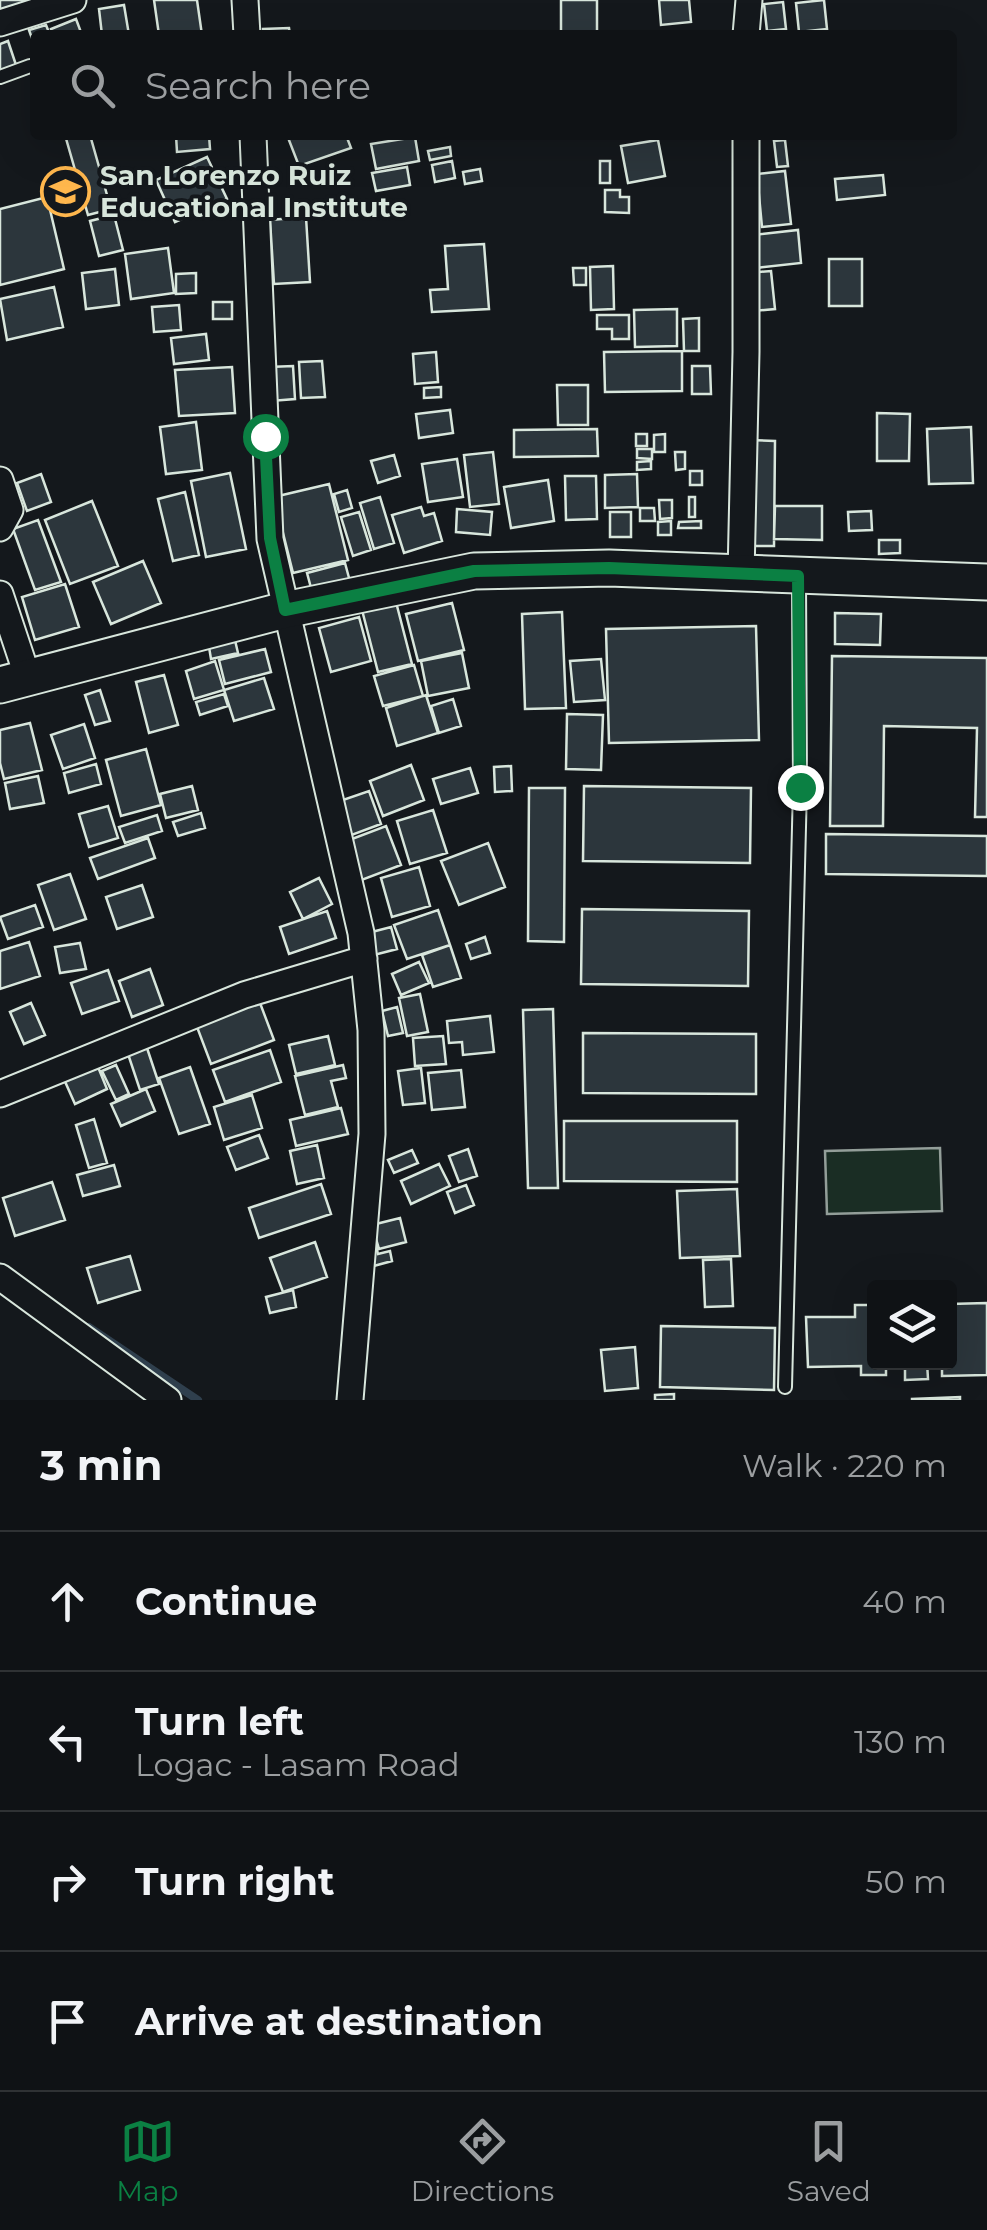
<!DOCTYPE html>
<html lang="en">
<head>
<meta charset="utf-8">
<style>
  :root { --surface:#0f1215; --page:#181b1e; --text:#f1f3f6; --muted:#9b9ea0; --line:#2f3234; --accent:#0b8043 }
  body { margin:0; font-family:Montserrat,sans-serif; background:var(--page); color:var(--text) }
  .controls { position:absolute; right:30px; bottom:30px; display:grid; overflow:hidden; border-radius:10px; box-shadow:0 10px 40px #0002 }
  .controls button { width:90px; height:90px; display:grid; place-items:center; padding:0; border:0; border-bottom:2px solid var(--line); background:var(--surface); color:var(--text); font:50px sans-serif }
  .stop { position:absolute; width:30px; height:30px; margin:-22px; border:8px solid #0b8043; border-radius:50%; background:#fff }
  .stop.end { background:#0b8043; border-color:#fff; box-shadow:0 2px 10px #0008 }
  .list { margin:0; padding:0; list-style:none }
  h2 { display:flex; justify-content:space-between; align-items:center; height:130px; margin:0; padding:0 40px; font-size:42px }
  h2 small { font-size:32px; font-weight:400; color:var(--muted) }
  .list li { display:grid; grid-template-columns:65px 1fr auto; gap:30px; align-items:center; box-sizing:border-box; height:140px; padding:0 40px; border-top:2px solid var(--line) }
  .list b { display:block; font-size:38px; white-space:nowrap }
  .list p { margin:0; font-size:32px; white-space:nowrap; color:var(--muted) }
  .list em { font-size:32px; font-style:normal; color:var(--muted) }
  .icon { flex:none; width:55px; height:55px; fill:none; stroke:currentColor; stroke-width:2; stroke-linecap:round; stroke-linejoin:round }
  .map { position:relative; flex:none; width:987px; height:1400px; overflow:hidden }
  .search { position:absolute; background:var(--surface); box-shadow:0 10px 40px #0002; left:30px; right:30px; top:30px; height:110px; display:flex; align-items:center; gap:25px; box-sizing:border-box; padding:0 35px; border-radius:10px; color:var(--muted); font-size:38px }
  .sheet { height:690px; background:var(--surface) }
  nav { display:flex; justify-content:space-around; align-items:center; box-sizing:border-box; height:140px; border-top:2px solid var(--line); background:var(--surface); font-size:28px; color:var(--muted) }
  nav a { display:grid; justify-items:center; gap:5px }
  nav .on { color:var(--accent) }
  .map>svg:first-child { display:block }
  .green { fill:#1a2d24; stroke:#939e99; stroke-width:2.5 }
  .lines { fill:none; stroke-linecap:round; stroke-linejoin:round }
  .stream { stroke:#2f3f4d; stroke-width:8 }
  .building { fill:#2c363c; stroke:#d8e6dc; stroke-width:2.5 }
  .lane-casing { stroke:#d8e6dc; stroke-width:16 }
  .street-casing { stroke:#d8e6dc; stroke-width:29 }
  .secondary-casing { stroke:#d8e6dc; stroke-width:39 }
  .lane { stroke:#14181c; stroke-width:12 }
  .street { stroke:#14181c; stroke-width:25 }
  .secondary { stroke:#14181c; stroke-width:35 }
  .route { stroke:#0b8043; stroke-width:12 }
  .labels { text-anchor:middle; dominant-baseline:central; stroke-width:8; stroke-linejoin:round; paint-order:stroke }
  .poi-label { font-size:28px; font-weight:bold; fill:#d8e6dc; stroke:#14181c; text-anchor:start }
</style>
</head>
<body>
<div class="map">
<svg width="987" height="1400" viewBox="0 0 987 1400">
  <rect width="100%" height="100%" fill="#14181c"/>
  <path class="green" d="M940,1148L942,1211L827,1214L825,1151Z"/>
  <g class="lines">
    <path class="stream" d="M89,1327L198,1400"/>
  </g>
  <path class="building" d="M0,0H37L0,13Z
    M154,0H197L202,35H159Z
    M561,0H597V35H561Z
    M659,0H689L691,22L661,25Z
    M824,0L827,29L799,32L796,3Z
    M783,2L786,29L767,31L764,4Z
    M124,5L129,35H102L99,9Z
    M76,19L82,35H53L51,29Z
    M46,25L50,35H35V47L29,30Z
    M289,28L290,35H263V29Z
    M8,41L17,68L0,73V44Z
    M65,135H90L111,209L88,215Z
    M176,135H209L210,149L177,152Z
    M287,135H346L351,148L299,166Z
    M415,137L419,161L376,169L371,144Z
    M658,140L665,176L628,183L621,146Z
    M785,140L788,166L777,167L774,141Z
    M450,147L451,156L430,160L428,151Z
    M207,157L227,199L175,222L156,180Z
    M452,161L455,178L435,182L432,165Z
    M600,161H610V183H600Z
    M407,167L410,185L376,191L372,173Z
    M480,169L482,181L465,184L463,172Z
    M785,171L791,224L762,227L757,174Z
    M883,175L885,195L837,200L835,179Z
    M605,190H620V197H629V213L605,212Z
    M47,197L64,269L0,285V209Z
    M114,215L123,250L99,256L90,221Z
    M306,217L310,282L274,284L270,220Z
    M798,230L801,263L756,268L753,235Z
    M484,244L489,309L432,312L430,290L448,289L445,246Z
    M168,248L174,293L131,299L125,254Z
    M829,259H862V306H829Z
    M613,266L614,309L591,310L590,267Z
    M573,268H586V285H574Z
    M115,269L119,305L86,309L82,273Z
    M771,271L775,309L752,311L748,273Z
    M196,273V293L176,294V274Z
    M54,287L63,327L7,340L0,299Z
    M213,302H232V319H213Z
    M179,305L181,330L154,332L152,307Z
    M677,309V346L635,347L634,310Z
    M597,315H629V339H612V329H597Z
    M699,318V351H684L683,319Z
    M206,334L209,360L174,364L171,338Z
    M682,351V391L605,392L604,352Z
    M436,352L438,382L415,384L413,354Z
    M322,361L325,397L301,398L299,362Z
    M293,366L295,399L271,401L269,367Z
    M692,366H710L711,394H692Z
    M232,367L235,413L179,416L175,370Z
    M557,385H588V425H558Z
    M441,387V397L424,398V388Z
    M450,410L453,433L419,438L416,414Z
    M877,413L910,414L909,461H877Z
    M196,422L202,470L166,474L160,427Z
    M971,427L973,483L929,484L927,429Z
    M597,429L598,456L514,457V430Z
    M636,434H647V446H636Z
    M665,434V452H654V435Z
    M749,440L775,441L774,546H748Z
    M637,449H652V459L637,458Z
    M493,452L499,504L470,507L464,455Z
    M675,452H685V469L676,470Z
    M394,455L400,476L378,483L371,461Z
    M457,459L463,497L428,502L422,464Z
    M651,461V469L637,470V462Z
    M690,471H702V485H690Z
    M230,473L246,549L206,557L191,481Z
    M41,474L51,502L27,511L17,483Z
    M637,474L638,507L605,508V475Z
    M565,476H596L597,519L566,520Z
    M548,480L554,521L511,528L504,487Z
    M329,484L348,560L293,573L274,497Z
    M347,490L352,508L339,512L334,494Z
    M185,492L199,555L173,561L158,499Z
    M380,497L394,543L374,549L360,503Z
    M689,497H695V517H689Z
    M659,500H672V518L660,519Z
    M92,501L118,566L70,584L45,520Z
    M775,506H822V540L774,539Z
    M421,507L424,516L434,513L442,541L404,553L392,515Z
    M640,508H654L655,521H640Z
    M457,509L492,512L490,535L456,532Z
    M871,511L872,530L849,531L848,512Z
    M359,512L371,550L353,556L341,517Z
    M610,512H631V537H610Z
    M38,520L61,582L35,590L13,529Z
    M671,521V535H658V522Z
    M701,521V528H678L679,522Z
    M879,540H900V553L879,554Z
    M143,561L161,603L111,624L93,582Z
    M345,563L352,589L314,599L307,573Z
    M65,584L79,627L35,640L22,597Z
    M396,602L412,664L378,672L362,610Z
    M452,603L464,650L418,661L406,614Z
    M562,612L566,708L525,709L522,614Z
    M835,613L881,614L880,645L835,644Z
    M359,617L371,661L331,672L319,628Z
    M756,626L759,740L609,743L606,629Z
    M234,636L238,653L211,659L208,641Z
    M265,649L271,672L225,684L219,660Z
    M462,653L469,688L428,696L421,661Z
    M832,656L987,658V817H975L977,728L884,726L883,826H830Z
    M601,659L605,700L574,702L570,661Z
    M215,661L224,690L194,699L186,671Z
    M414,665L423,696L383,706L374,676Z
    M164,675L178,725L149,733L136,682Z
    M264,678L274,709L234,721L224,690Z
    M100,690L110,721L95,725L85,695Z
    M224,694L228,706L200,715L196,702Z
    M426,695L438,733L397,746L386,708Z
    M453,699L461,726L439,733L431,706Z
    M567,714L603,715L601,770L566,769Z
    M30,723L42,770L4,779L0,763V730Z
    M84,724L95,758L63,769L51,735Z
    M146,749L161,805L121,816L106,760Z
    M96,764L101,784L69,793L64,773Z
    M411,765L424,800L383,816L370,781Z
    M511,766L512,791L495,792L494,767Z
    M470,768L478,793L441,804L433,779Z
    M38,776L44,803L10,809L5,783Z
    M192,786L198,810L166,818L160,794Z
    M584,786L751,788L750,863L583,861Z
    M529,788H565L564,942L528,941Z
    M369,791L381,824L349,836L337,802Z
    M108,806L118,838L89,847L79,814Z
    M433,810L447,853L410,864L397,821Z
    M201,813L205,828L178,836L173,822Z
    M157,815L162,831L125,843L119,827Z
    M386,826L401,865L359,881L344,842Z
    M826,834L987,836V876L826,874Z
    M148,838L155,858L98,879L90,858Z
    M488,843L505,887L459,905L441,861Z
    M419,867L430,906L392,917L381,878Z
    M70,874L86,919L54,930L38,885Z
    M319,878L332,904L303,919L290,892Z
    M142,885L153,917L117,929L106,897Z
    M35,905L43,927L8,939L0,917Z
    M582,909L749,911L748,986L581,984Z
    M438,910L450,945L407,959L394,925Z
    M327,911L336,938L289,954L280,927Z
    M391,927L397,949L374,955L368,933Z
    M485,937L490,953L471,959L466,944Z
    M29,942L40,976L0,989V951Z
    M80,943L86,969L60,973L55,947Z
    M450,945L461,978L433,987L422,955Z
    M419,962L429,983L401,995L392,974Z
    M150,969L163,1005L132,1017L119,981Z
    M108,970L119,1001L82,1014L71,983Z
    M420,994L428,1032L407,1036L399,998Z
    M257,995L274,1040L211,1064L194,1019Z
    M31,1003L45,1035L24,1044L10,1012Z
    M397,1007L403,1033L388,1036L382,1011Z
    M553,1009L558,1188H528L523,1010Z
    M490,1016L494,1052L463,1055L462,1042L449,1043L447,1021Z
    M583,1033L756,1034V1094L583,1093Z
    M328,1036L335,1065L296,1074L289,1045Z
    M443,1036L446,1064L415,1066L413,1038Z
    M145,1042L159,1084L140,1090L126,1048Z
    M270,1050L281,1082L225,1102L213,1070Z
    M96,1062L107,1089L75,1104L63,1077Z
    M116,1065L129,1094L116,1100L102,1071Z
    M343,1065L346,1078L331,1081L338,1107L305,1115L295,1076Z
    M190,1067L210,1124L179,1134L159,1078Z
    M421,1068L425,1103L403,1105L398,1071Z
    M461,1070L465,1107L432,1110L428,1073Z
    M146,1089L155,1111L121,1126L111,1104Z
    M252,1095L262,1128L224,1140L214,1107Z
    M341,1108L348,1134L296,1146L290,1120Z
    M94,1119L107,1163L89,1168L76,1125Z
    M564,1121H737V1182L564,1181Z
    M259,1135L268,1158L236,1170L227,1147Z
    M317,1145L324,1178L297,1184L290,1151Z
    M468,1149L477,1176L459,1182L449,1156Z
    M412,1150L418,1163L394,1173L388,1160Z
    M439,1164L450,1186L411,1204L401,1181Z
    M114,1165L120,1186L83,1196L77,1175Z
    M52,1182L65,1220L15,1236L3,1198Z
    M321,1184L331,1214L259,1238L249,1208Z
    M466,1185L474,1205L455,1213L447,1192Z
    M737,1189L740,1256L680,1258L677,1191Z
    M400,1218L406,1242L379,1249L372,1225Z
    M315,1242L327,1277L283,1292L270,1258Z
    M375,1242L378,1254L390,1251L392,1261L370,1267Z
    M130,1256L140,1290L98,1303L87,1268Z
    M731,1259L733,1306L705,1307L703,1260Z
    M293,1290L296,1307L270,1313L266,1297Z
    M987,1303V1375L942,1376V1362H950V1304Z
    M855,1305H874V1362H927L928,1379L905,1380V1364H886V1375H861V1366L808,1367L806,1317H855Z
    M661,1326L775,1328L774,1390L660,1387Z
    M635,1347L638,1388L605,1391L601,1350Z
    M674,1394V1400H655V1395Z
    M960,1397V1400H912V1399Z"/>
  <g class="lines">
    <defs>
      <path id="lane" d="M0,77L30,66
        M785,1387L800,787L799,579"/>
      <path id="street" d="M245,0L247,35
        M0,23L73,0
        M746,35L749,0
        M253,135L270,539L361,933L371,1030L372,1134L350,1400
        M0,480L10,510L0,528
        M741,575L746,352V135
        M0,594L28,678
        M0,1094L244,995L364,959
        M0,1277L168,1400"/>
      <path id="secondary" d="M0,685L285,610L474,571L609,568L987,582"/>
    </defs>
    <use href="#lane" class="lane-casing"/>
    <use href="#street" class="street-casing"/>
    <use href="#secondary" class="secondary-casing"/>
    <use href="#lane" class="lane"/>
    <use href="#street" class="street"/>
    <use href="#secondary" class="secondary"/>
  </g>
  <g class="lines">
    <path class="route" d="M265,436L270,538L285,610L474,571L609,568L798,576L800,787"/>
  </g>
  <defs>
    <symbol id="school-ring" viewBox="-11 -11 22 22"><circle r="9.5" fill="#14181c" stroke="#ffb74d" stroke-width="1.5"/><path d="M0-5L7-2L0 1L-7-2ZM-4 1L0 2.5L4 1V4Q0 6-4 4Z" fill="#ffb74d"/></symbol>
  </defs>
  <g fill-rule="evenodd">
    <use href="#school-ring" x="38" y="164" width="55" height="55"/>
  </g>
  <g class="labels">
    <g class="poi-label">
      <text x="100" y="175">San Lorenzo Ruiz<tspan x="100" dy="32">Educational Institute</tspan></text>
    </g>
  </g>
</svg>
<div class="controls">
<button><svg class="icon" aria-label="layers" viewBox="0 0 24 24"><path d="M12 4l9 5-9 5-9-5zM3 14l9 5 9-5"/></svg></button>
</div>
<div class="stop" style="left:265px;top:436px"></div>
<div class="stop end" style="left:800px;top:787px"></div>
<div class="search"><svg class="icon" aria-label="search" viewBox="0 0 24 24"><circle cx="10" cy="10" r="6"/><path d="M15 15l6 6"/></svg>Search here</div>
</div>
<section class="sheet">
<h2>3 min<small>Walk · 220 m</small></h2>
<ul class="list">
<li><svg class="icon" aria-label="ahead" viewBox="0 0 24 24"><path d="M12 20V5M6 11l6-6 6 6"/></svg><div><b>Continue</b></div><em>40 m</em></li>
<li><svg class="icon" aria-label="left" viewBox="0 0 24 24"><path d="M17 20v-9H6M10 6l-5 5 5 5"/></svg><div><b>Turn left</b><p>Logac - Lasam Road</p></div><em>130 m</em></li>
<li><svg class="icon" aria-label="right" viewBox="0 0 24 24"><path d="M7 20v-9h11M14 6l5 5-5 5"/></svg><div><b>Turn right</b></div><em>50 m</em></li>
<li><svg class="icon" aria-label="arrive" viewBox="0 0 24 24"><path d="M6 21V4h12l-3 4 3 4H6"/></svg><div><b>Arrive at destination</b></div></li>
</ul>
</section>
<nav>
<a class="on"><svg class="icon" aria-label="map" viewBox="0 0 24 24"><path d="M3 6l6-2 6 2 6-2v14l-6 2-6-2-6 2zM9 4v14M15 6v14"/></svg>Map</a>
<a><svg class="icon" aria-label="directions" viewBox="0 0 24 24"><path d="M12 3l9 9-9 9-9-9zM9 14v-3h6M13 9l2 2-2 2"/></svg>Directions</a>
<a><svg class="icon" aria-label="saved" viewBox="0 0 24 24"><path d="M7 4h10v16l-5-4-5 4z"/></svg>Saved</a>
</nav>
</body>
</html>
